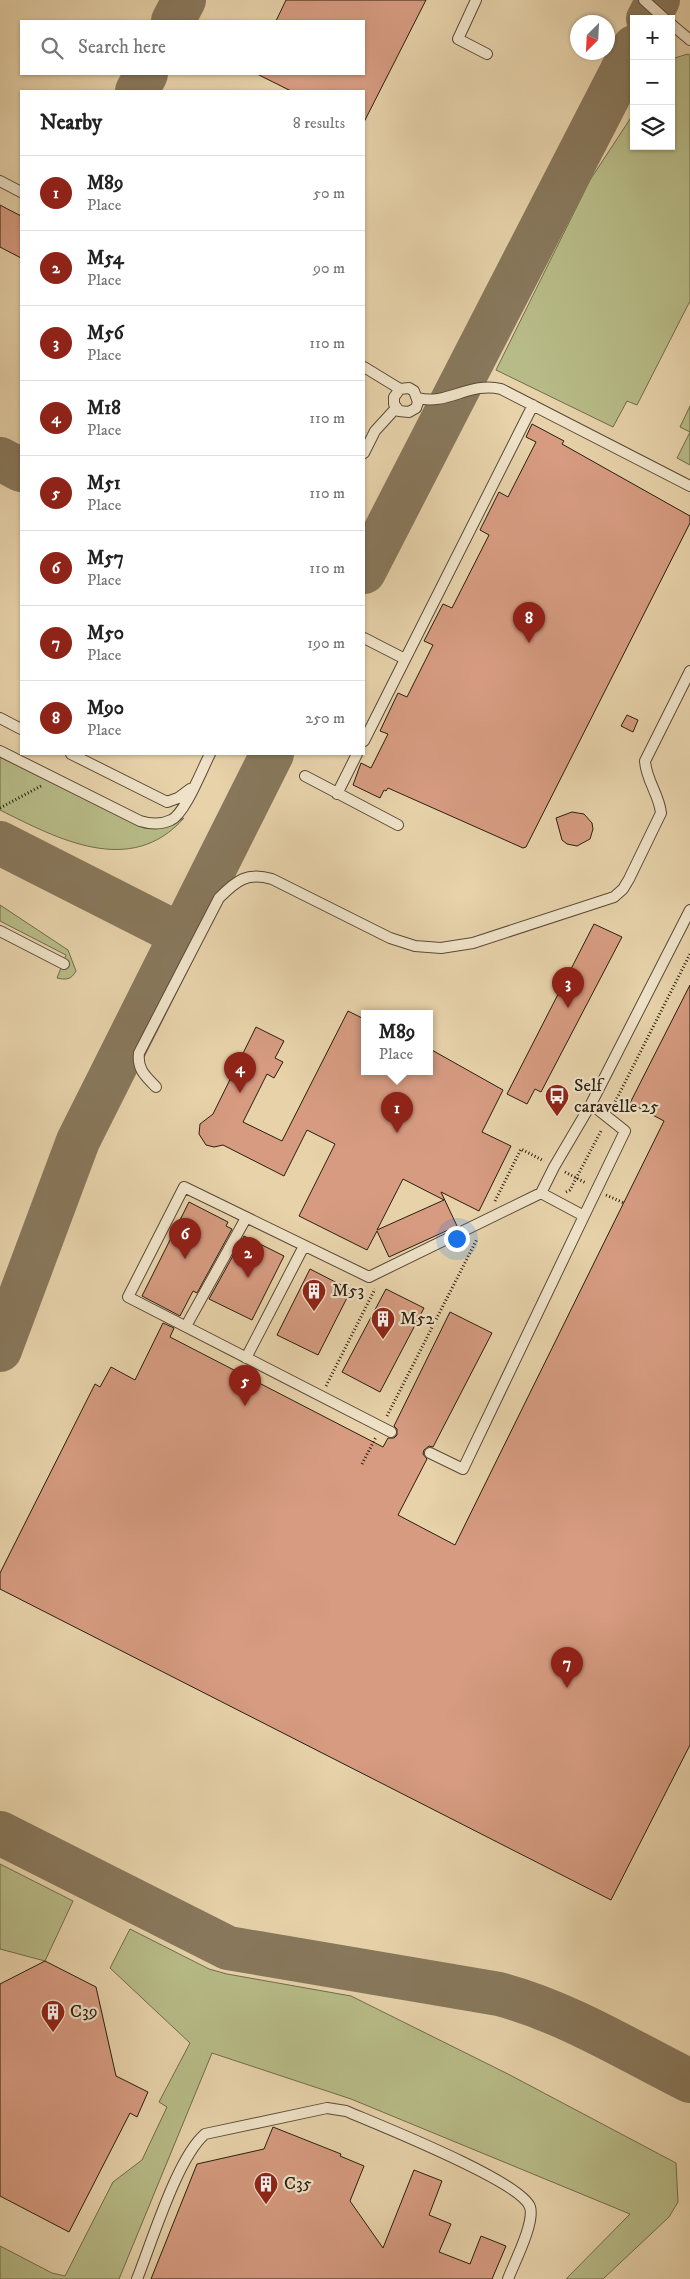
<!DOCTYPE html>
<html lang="en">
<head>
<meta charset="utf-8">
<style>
  :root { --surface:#fff; --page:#f2f2f2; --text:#222; --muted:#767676; --line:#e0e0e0; --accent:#8f2418 }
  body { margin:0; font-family:"IM FELL DW Pica",serif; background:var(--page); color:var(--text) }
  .controls { position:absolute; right:15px; top:15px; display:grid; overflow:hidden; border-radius:0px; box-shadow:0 1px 4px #0004 }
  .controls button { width:45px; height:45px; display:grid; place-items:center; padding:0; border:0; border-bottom:1px solid var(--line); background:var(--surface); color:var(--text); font:25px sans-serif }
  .compass { position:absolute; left:570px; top:15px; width:45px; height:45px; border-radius:50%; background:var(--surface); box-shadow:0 1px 4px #0004; rotate:204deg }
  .you { position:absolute; left:456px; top:1238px; width:18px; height:18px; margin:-12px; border:4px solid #fff; border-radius:50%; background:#1a73e8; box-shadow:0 0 0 8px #1a73e833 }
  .badge { display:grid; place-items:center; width:32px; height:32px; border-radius:50%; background:var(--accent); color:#fff; font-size:16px; font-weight:700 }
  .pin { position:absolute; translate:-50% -41px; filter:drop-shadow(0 1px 2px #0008) }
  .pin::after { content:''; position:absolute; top:26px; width:18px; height:15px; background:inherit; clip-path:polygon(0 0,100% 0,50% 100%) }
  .popup { position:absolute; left:361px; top:1010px; width:72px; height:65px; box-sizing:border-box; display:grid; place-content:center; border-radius:0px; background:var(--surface); filter:drop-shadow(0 1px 4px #0005); font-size:16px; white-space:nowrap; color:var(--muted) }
  .popup b { font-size:19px; color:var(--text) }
  .popup::after { content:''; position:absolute; left:50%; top:100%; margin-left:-10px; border:10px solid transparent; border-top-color:var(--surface) }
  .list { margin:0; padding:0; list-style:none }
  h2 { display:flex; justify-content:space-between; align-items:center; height:65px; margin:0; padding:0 20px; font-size:21px }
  h2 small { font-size:16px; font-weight:400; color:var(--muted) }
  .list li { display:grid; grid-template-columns:32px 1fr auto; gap:15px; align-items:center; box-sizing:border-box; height:75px; padding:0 20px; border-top:1px solid var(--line) }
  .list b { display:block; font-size:19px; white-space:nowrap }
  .list p { margin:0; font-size:16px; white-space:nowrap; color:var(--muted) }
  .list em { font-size:16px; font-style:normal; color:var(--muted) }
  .icon { flex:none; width:28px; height:28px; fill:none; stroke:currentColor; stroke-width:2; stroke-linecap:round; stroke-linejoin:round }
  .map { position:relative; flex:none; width:690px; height:2279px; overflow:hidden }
  .search { position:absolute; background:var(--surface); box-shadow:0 1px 4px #0004; left:20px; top:20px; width:345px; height:55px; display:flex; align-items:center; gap:12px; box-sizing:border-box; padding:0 18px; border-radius:0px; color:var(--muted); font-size:19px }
  .panel { position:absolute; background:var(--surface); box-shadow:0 1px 4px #0004; left:20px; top:90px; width:345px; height:665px; border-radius:0px }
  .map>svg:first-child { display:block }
  .green { fill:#b7bb87; stroke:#706c4b }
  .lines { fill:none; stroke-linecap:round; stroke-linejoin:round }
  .taxiway { stroke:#88785c; stroke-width:44 }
  .building { fill:#d69b81; stroke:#2a1e0f; fill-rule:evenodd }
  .service-casing { stroke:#594b36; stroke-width:12 }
  .path { stroke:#2a1e0f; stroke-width:3; stroke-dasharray:1 2.5; stroke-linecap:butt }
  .service { stroke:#efe2c8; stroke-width:10 }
  .labels { text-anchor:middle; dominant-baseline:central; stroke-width:4.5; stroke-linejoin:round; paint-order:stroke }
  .poi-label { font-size:18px; fill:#2a1e0f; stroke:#efe2c8; text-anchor:start }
</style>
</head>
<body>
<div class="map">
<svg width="690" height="2279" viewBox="0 0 690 2279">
  <rect width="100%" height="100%" fill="#e7d2aa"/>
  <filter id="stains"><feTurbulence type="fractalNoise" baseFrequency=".004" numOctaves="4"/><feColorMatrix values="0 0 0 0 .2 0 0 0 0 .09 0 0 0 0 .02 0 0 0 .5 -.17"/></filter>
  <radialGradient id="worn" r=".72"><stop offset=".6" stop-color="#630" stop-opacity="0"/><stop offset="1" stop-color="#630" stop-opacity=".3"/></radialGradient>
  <path class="green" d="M688,54L690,55V301L637,405L627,401L613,427L496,370L590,180L634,113V146H671V59Z
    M690,406V465L677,458L690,432L680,427Z
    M0,755L144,828C160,830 170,826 184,818C131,878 58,839 0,810Z
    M0,905L68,950L76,971C71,980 66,980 57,978L66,955L0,921Z
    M0,1864L73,1901L45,1961L0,1949Z
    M130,1929L209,1969L227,1974L351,1996L508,2074L676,2163L678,2202L669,2217L603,2279H566L630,2214L351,2099L212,2053L119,2279H0V2246L52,2273L65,2276L113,2182L142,2160L167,2107L159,2102L190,2043L110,1968Z"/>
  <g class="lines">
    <path class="taxiway" d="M648,19L658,0
      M173,21L184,0
      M137,91L146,74
      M0,459L21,470
      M364,572L634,47
      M0,843L181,935
      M0,1350L78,1141L272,754
      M0,1833L228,1948L499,1994C567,2012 628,2050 690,2081"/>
  </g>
  <path class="building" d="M286,0H426L364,122V91H291L257,74H364V21H276Z
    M0,205L21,216V258L0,247Z
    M532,424L564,441L562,444L690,516V523L526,847L523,848L388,788L386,791L384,790L380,798L353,785L361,763L371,768L388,734L380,731L398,693L407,697L433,645L424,641L443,604L452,608L489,535L480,530L499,492L508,497L536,442L526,437Z
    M627,715L638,720L633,732L621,726Z
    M572,812L584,814L592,823L593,829L590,839L577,846L567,844L562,840L556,818Z
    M594,924L622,937L541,1092L535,1089L527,1104L507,1094Z
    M690,985V1745L611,1900L0,1589V1573L95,1384L100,1387L111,1367L135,1380L163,1323L174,1328L170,1337L383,1447L388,1438H394L397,1435V1429L394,1426L450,1312L492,1333L433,1447L429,1446L424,1450L423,1454L427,1459L398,1515L455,1545L664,1121L630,1103Z
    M348,1011L364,1019V1072H430V1049L503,1090L482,1132L511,1146L479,1211L441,1192L457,1226L389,1257L377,1231L367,1250L299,1216L335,1144L307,1130L284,1176L223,1145L214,1147L206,1145L199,1134L200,1124L213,1114L256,1027L284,1041L275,1058L283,1062L274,1078L267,1074L243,1122L282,1141ZM403,1179L444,1200L377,1230Z
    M189,1202L228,1222L226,1226L232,1229L197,1293L193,1291L180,1316L142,1296Z
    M244,1236L284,1256L252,1320L209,1299Z
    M310,1269L351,1290L318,1355L277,1335Z
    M386,1289L424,1308L380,1392L342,1372Z
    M45,1961L96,1987L116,2076L148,2092L137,2117L130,2113L69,2232L0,2196V1984Z
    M273,2127L341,2154L340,2156L364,2166L350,2201L383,2248L414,2170L442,2181L429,2215L451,2224L439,2252L470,2264L481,2236L506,2246L492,2279H151L197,2164L264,2149Z"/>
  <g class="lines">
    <defs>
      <path id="service" d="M476,0L458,39L487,54
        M644,0L665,19
        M671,24L690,40
        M0,181L21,192
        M364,367L400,389L409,388L414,391L418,402L416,408L409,412L399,411L394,404V397L400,389
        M418,398C446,406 471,381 501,389L690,486
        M364,453L375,431L396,408
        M364,638L405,659
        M0,718L21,729
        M364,741L533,405
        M0,751L140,821C150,824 161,825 171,820C185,814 202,769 210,754
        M71,754L167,802L178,798L190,789
        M305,776L398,825
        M337,794L357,754
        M0,931L64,964
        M156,1087C145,1076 137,1069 139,1053L219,898C237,880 247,872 272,879L390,938L415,946L441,948L473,943L614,897L623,889L629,879L661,813C659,794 646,780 645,761L690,671
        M541,1193L554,1167L591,1104L690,910
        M584,1216L625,1131L591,1104
        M186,1326L246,1218
        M246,1358L304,1246
        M391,1432L128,1297L184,1187L369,1277L541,1193L584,1216L463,1469L430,1453
        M137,2279C152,2242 177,2158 205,2134L327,2108L346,2111C376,2124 521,2181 530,2207C535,2223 514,2263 508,2279"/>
    </defs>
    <use href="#service" class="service-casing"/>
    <path class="path" d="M0,808L41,786
      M612,1108L690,954
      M565,1172L586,1183
      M566,1192L570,1190L602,1129
      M606,1195L624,1203
      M495,1201L521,1149L544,1161
      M326,1386L375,1289
      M387,1416L477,1239
      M362,1464L376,1437"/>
    <use href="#service" class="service"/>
  </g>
  <defs>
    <symbol id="bus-pin" viewBox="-11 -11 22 30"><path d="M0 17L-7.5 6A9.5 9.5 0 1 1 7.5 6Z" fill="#8f2418" stroke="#efe2c8"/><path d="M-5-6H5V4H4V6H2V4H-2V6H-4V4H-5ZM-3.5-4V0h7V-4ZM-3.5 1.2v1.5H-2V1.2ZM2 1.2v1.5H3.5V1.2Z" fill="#fff"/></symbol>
    <symbol id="building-pin" viewBox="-11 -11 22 30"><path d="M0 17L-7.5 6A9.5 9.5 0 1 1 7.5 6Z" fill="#8f2418" stroke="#efe2c8"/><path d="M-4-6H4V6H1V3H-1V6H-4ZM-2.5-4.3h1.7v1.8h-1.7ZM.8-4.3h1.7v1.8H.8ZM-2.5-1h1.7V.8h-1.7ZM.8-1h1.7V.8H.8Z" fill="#fff"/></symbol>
  </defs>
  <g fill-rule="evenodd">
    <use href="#bus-pin" x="543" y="1082" width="28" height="38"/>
    <use href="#building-pin" x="300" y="1277" width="28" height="38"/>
    <use href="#building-pin" x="369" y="1305" width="28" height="38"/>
    <use href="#building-pin" x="39" y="1998" width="28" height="38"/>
    <use href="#building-pin" x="252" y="2170" width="28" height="38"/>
  </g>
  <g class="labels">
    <g class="poi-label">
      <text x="574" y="1086">Self<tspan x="574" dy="21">caravelle 25</tspan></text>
      <text x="332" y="1291">M53</text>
      <text x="400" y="1319">M52</text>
      <text x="70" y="2012">C39</text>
      <text x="284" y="2184">C35</text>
    </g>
  </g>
  <rect width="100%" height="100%" filter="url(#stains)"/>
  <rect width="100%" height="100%" fill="url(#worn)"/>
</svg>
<div class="controls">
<button>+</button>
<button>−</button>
<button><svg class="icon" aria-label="layers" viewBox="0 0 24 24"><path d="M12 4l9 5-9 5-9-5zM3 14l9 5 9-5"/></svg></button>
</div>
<svg class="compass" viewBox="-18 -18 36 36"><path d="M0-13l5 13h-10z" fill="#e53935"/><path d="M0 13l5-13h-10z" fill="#767676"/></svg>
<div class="you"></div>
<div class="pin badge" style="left:397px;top:1133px">1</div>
<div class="popup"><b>M89</b>Place</div>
<div class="pin badge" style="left:248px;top:1278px">2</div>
<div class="pin badge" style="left:568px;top:1008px">3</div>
<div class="pin badge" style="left:240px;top:1093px">4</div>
<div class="pin badge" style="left:245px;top:1406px">5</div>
<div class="pin badge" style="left:185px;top:1259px">6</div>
<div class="pin badge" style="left:567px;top:1688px">7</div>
<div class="pin badge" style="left:529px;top:643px">8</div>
<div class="search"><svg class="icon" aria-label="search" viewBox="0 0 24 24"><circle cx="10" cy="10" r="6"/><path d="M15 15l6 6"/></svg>Search here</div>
<section class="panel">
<h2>Nearby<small>8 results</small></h2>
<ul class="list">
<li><span class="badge">1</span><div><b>M89</b><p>Place</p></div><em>50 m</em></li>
<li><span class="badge">2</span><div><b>M54</b><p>Place</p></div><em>90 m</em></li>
<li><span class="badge">3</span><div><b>M56</b><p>Place</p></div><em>110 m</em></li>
<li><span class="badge">4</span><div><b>M18</b><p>Place</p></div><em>110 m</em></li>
<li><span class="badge">5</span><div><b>M51</b><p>Place</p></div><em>110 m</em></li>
<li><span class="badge">6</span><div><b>M57</b><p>Place</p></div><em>110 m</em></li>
<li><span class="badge">7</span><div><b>M50</b><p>Place</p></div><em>190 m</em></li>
<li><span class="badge">8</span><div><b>M90</b><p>Place</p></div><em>250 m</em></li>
</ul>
</section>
</div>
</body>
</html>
